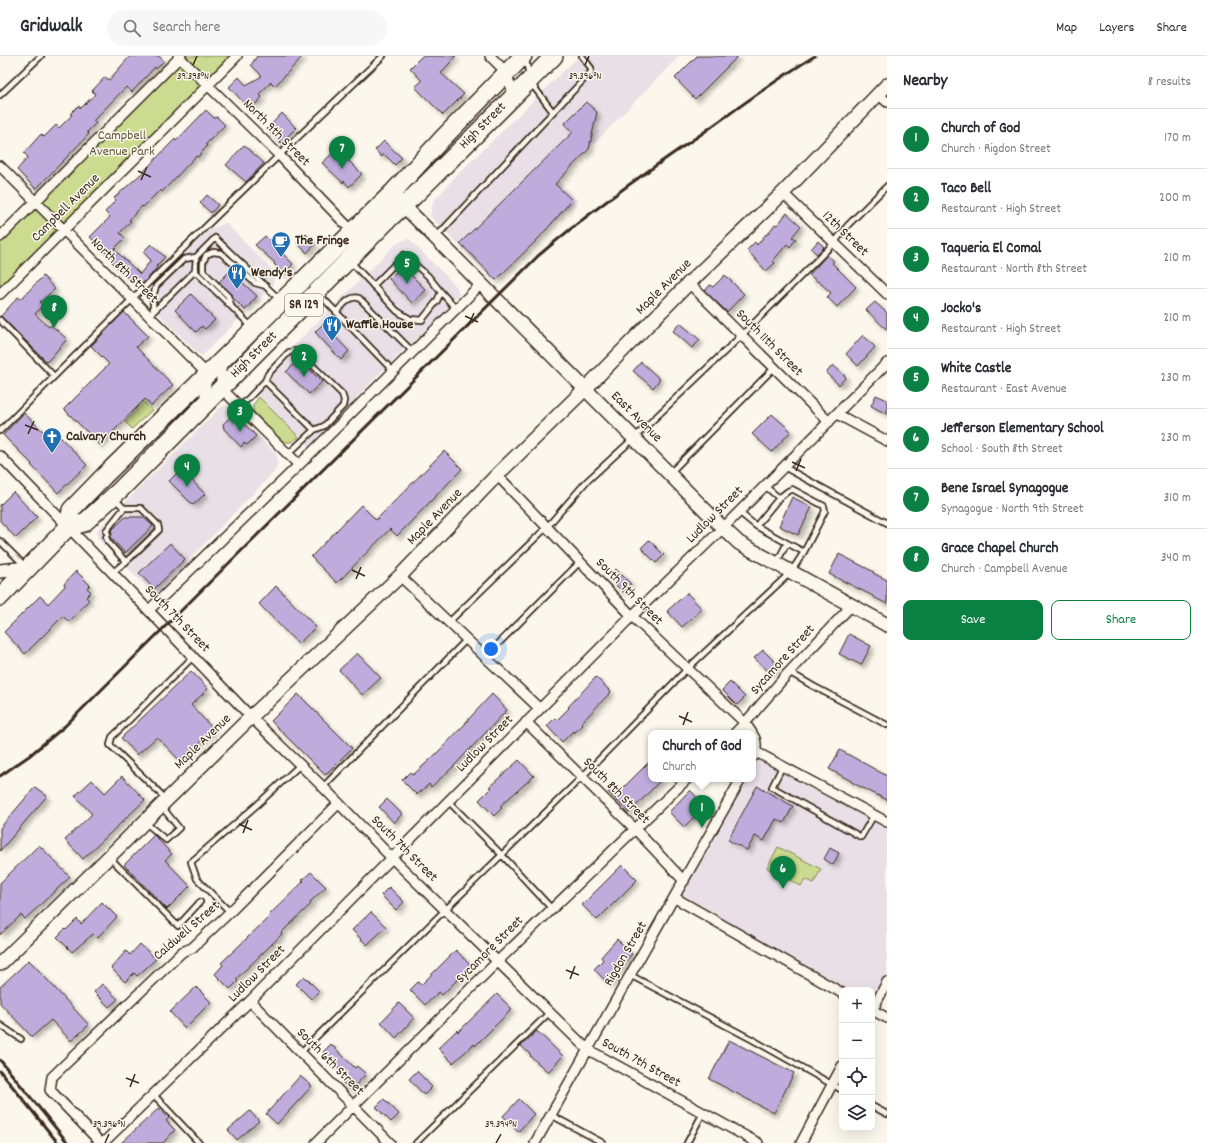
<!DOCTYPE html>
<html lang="en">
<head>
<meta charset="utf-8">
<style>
  :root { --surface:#fff; --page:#f7f7f7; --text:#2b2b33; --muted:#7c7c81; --line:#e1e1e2; --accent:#0b8043 }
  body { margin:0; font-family:Dekko,sans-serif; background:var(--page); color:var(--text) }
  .controls { position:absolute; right:12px; bottom:12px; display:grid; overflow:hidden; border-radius:8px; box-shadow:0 4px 16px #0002 }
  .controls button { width:36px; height:36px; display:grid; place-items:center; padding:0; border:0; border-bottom:1px solid var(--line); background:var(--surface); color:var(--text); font:20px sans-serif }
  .you { position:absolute; left:491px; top:593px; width:14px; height:14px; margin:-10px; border:3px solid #fff; border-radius:50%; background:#1a73e8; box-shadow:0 0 0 6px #1a73e833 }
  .badge { display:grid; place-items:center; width:26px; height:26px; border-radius:50%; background:var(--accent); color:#fff; font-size:13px; font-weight:700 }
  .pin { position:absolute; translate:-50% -33px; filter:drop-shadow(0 1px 2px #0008) }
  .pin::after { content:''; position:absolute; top:21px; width:14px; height:12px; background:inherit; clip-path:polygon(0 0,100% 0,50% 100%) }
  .popup { position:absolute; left:648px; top:674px; width:108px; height:52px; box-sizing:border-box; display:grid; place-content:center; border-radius:8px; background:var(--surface); filter:drop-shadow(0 1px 3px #0005); font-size:13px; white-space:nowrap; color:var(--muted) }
  .popup b { font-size:15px; color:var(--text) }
  .popup::after { content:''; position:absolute; left:50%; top:100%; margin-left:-8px; border:8px solid transparent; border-top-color:var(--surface) }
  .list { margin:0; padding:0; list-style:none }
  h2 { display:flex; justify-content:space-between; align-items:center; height:52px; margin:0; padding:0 16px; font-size:17px }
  h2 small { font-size:13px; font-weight:400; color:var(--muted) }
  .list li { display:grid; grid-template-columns:26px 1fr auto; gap:12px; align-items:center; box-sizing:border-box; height:60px; padding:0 16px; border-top:1px solid var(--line) }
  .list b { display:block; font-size:15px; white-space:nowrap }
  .list p { margin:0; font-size:13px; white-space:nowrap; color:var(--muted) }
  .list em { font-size:13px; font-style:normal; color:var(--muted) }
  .actions { display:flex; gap:8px; padding:12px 16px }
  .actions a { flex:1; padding:9px 0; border:1px solid var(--accent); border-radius:8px; text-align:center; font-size:14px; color:var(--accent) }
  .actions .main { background:var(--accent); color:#fff }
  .icon { flex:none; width:22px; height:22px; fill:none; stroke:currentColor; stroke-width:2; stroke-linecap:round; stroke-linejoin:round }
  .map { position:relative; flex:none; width:887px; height:1087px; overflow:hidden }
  header { display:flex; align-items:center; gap:24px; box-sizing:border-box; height:56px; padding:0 20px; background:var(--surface); border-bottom:1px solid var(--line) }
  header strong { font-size:19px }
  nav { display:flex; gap:22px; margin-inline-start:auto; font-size:14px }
  .search { width:280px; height:36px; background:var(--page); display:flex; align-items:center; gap:10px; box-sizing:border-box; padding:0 14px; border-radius:22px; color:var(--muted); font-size:15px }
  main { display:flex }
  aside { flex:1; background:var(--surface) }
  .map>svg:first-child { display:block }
  .built { fill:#e9e0e7 }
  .green { fill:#cbdb8f; stroke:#838256 }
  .building { fill:#c0acdc; stroke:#3b2a1e; filter:url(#shadow) }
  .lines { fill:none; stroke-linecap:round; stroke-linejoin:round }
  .lane-casing { stroke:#3b2a1e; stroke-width:8 }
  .street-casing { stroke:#3b2a1e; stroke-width:12 }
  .secondary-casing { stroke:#3b2a1e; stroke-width:16 }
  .highway-casing { stroke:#3b2a1e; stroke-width:20 }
  .lane { stroke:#fbf7ec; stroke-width:4.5 }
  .street { stroke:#fbf7ec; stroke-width:9 }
  .secondary { stroke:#fbf7ec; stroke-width:13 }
  .highway { stroke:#fbf7ec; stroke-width:17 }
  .rail { stroke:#3b2a1e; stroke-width:3 }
  .ticks { fill:none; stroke:#3b2a1e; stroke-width:1.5 }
  .labels { text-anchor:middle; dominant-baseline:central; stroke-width:3; stroke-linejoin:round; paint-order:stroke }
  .shield { fill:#fbf7ec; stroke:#75685c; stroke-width:1 }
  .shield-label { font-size:13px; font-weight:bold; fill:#3b2a1e }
  .street-label { font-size:14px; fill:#3b2a1e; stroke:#fbf7ec }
  .park-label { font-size:14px; fill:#5f563a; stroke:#fbf7ec }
  .poi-label { font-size:14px; font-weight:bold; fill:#3b2a1e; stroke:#fbf7ec; text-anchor:start }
  .ticks-label { font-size:10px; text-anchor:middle; fill:#3b2a1e; stroke:#fbf7ec; stroke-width:3; stroke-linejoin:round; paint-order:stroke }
</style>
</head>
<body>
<header>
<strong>Gridwalk</strong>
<div class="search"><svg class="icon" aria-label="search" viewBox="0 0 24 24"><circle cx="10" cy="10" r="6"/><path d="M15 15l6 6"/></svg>Search here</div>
<nav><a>Map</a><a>Layers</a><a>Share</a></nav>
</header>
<main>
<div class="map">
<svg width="887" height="1087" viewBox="0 0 887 1087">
  <defs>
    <filter id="shadow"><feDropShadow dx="3.5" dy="3.5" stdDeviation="2" flood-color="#0004"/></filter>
  </defs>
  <rect width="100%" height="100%" fill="#fbf7ec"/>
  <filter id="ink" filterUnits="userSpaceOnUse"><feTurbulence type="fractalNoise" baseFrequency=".025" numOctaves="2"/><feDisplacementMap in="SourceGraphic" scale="8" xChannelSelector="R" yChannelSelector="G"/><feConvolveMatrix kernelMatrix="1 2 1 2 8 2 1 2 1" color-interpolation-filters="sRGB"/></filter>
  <g filter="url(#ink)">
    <path class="built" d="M579,0H679L558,125L577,144L494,225L430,160L433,146L457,119Z
      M226,167L275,217L273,229L202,300L197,297L148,247L152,230L208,174Z
      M408,182L457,231L459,237L442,259L382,315L326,375L308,390L251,332L383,201L395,189Z
      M227,349L276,398L278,405L275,415L155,539L98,483L97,474L221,351Z
      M756,696L887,766V926L872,954V934H842L675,842L741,723H753V702Z"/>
    <path class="green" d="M181,0H237L0,238V181Z
      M120,322L152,354L132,373L125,366L137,354L113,329Z
      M259,341L299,381C293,385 288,389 281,384L253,355V349Z
      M778,791L821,813L814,827L805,823L801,830L767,812Z"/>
    <path class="building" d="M130,0H159L164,5L156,13L155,11L132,36L126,31L93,65L96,67L87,76L89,78L36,133L17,114L28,101L24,97L41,78L44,81L56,69L59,72L72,59L70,58L78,50L81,52L95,38L92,35L105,21L109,24Z
      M257,0H303L275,30L271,26L259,38L262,41L256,48L254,46L248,51L229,31L239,21L246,29L262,20L251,9Z
      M422,0H456L441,17L464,38L443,59L415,31L422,25L410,12Z
      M697,0H738L695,43L675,22Z
      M586,46L597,56L589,93L555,128L572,144L539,182L496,224L460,187L573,76L564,68Z
      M206,54L214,62L217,61L225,69L206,88L207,90L198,101L196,100L162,136L160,134L143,151L142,150L129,164L131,165L120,177L125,182L114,193L140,218L151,204L143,196L151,188L165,201L156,210L157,211L151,219L142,228L132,221L129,223L111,205L113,204L90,181L110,161L105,156L116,144L114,142L142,117L175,83L176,85Z
      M282,57L296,72L281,87L267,73Z
      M384,85L402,102L395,109L384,98L382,101L375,94Z
      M244,89L264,107L246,126L226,109Z
      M337,93L362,118L349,131L344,125L343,127L322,107Z
      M207,139L218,149L211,157L200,147Z
      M787,157L801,170L792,181L796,183L790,191L787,188L773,205L775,207L766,215L747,194L755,186L757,189L766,178L767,179L775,168L777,169Z
      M306,178L315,188L307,197L297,187Z
      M265,180L293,208L284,218L274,208L275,207L255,189Z
      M818,185L824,191L817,198L811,193Z
      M827,199L834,205L832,207L856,231L837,251L827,241L831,237L818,225V226L809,219Z
      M402,210L426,234L412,247L389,223Z
      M230,215L257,240L245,254L233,242L231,237L219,226Z
      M725,219L744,238L727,256L705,235L710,229L713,231Z
      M43,220L55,233L40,246L43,249L35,258L49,271L51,269L67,283L47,306L1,260L18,241L21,243Z
      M191,238L215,264L205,273L202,270L196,276L175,254Z
      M875,246L887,257V274L866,254Z
      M124,256L148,280L136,291L173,329L151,350L145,343L100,389L64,353L109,308L91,290Z
      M680,267L700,284L692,292L673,275Z
      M323,268L349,295L341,304L315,276Z
      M863,279L875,291L858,310L846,298Z
      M299,303L322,326L309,338L286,316Z
      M641,306L660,323L653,332L633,315Z
      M833,309L846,321L839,329L826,317Z
      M876,339L887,344V358L871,350Z
      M24,357L54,386L60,381L87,409L58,437L31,409L32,408L3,379Z
      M234,357L256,380L247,389L244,387L241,391L224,373L223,368Z
      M772,358L791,375L772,396L752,378Z
      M444,395L462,413L397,480L390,473L337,527L311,501L361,449L376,464Z
      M181,413L205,438L193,449L169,425Z
      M13,436L37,461L16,482L0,465V449Z
      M792,441L812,451L798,479L779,470Z
      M125,461H143L153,470L125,497L110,481L112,478L111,475Z
      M649,484L664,499L656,507L641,492Z
      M170,487L185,503L154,533L139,517Z
      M839,498L874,516L873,517L887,524V548L873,541V540L829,518Z
      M616,513L631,528L623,536L608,521Z
      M76,515L90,529L87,532L91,536L86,541L89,544L69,566L63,560L25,598L4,576L40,540L48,548L65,530L64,528Z
      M276,530L316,571L298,588L259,548Z
      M687,537L702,553L682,571L667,555Z
      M849,578L871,590L861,609L839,598Z
      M763,594L778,609L770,617L754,602Z
      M357,597L381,622L362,639L339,614Z
      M191,615L208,633L191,649L214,674L180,705L157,681L137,699L121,682Z
      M596,621L611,636L581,667L583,669L574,677L573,675L562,686L547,670L555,662L557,664L569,652L568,651Z
      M730,626L745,641L737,649L722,634Z
      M298,638L352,692L325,719L271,665Z
      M492,638L507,654L453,711L431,731L429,728L417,739L402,724L410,716L413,719L435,699L466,667H465Z
      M840,694L887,720V744L851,726V725L829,713Z
      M519,704L534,720L500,750L502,752L494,760L479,744L491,732L489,731Z
      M651,704V723H662L629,757L608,736L615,729L620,735Z
      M122,720L145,744L83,803L65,784L92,758L75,740L92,724L105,737Z
      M757,730L793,750L784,767L776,763L764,785L755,780L747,794L728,784Z
      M35,731L47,740L0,795V772Z
      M690,734L705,750L684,771L669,756Z
      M387,743L402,758L394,767L379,751Z
      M154,779L172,798L165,804L190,830L167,853L124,809Z
      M39,789L70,821L25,863L21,859L0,879V827Z
      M830,792L839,797L833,809L824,803Z
      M622,809L637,824L597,864L582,849Z
      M311,816L326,831L310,846L311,848L281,877L282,878L272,888L236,923L238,925L230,933L215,918L223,909L221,907L269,861L268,860L304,825L302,824Z
      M389,831L404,846L396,854L381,839Z
      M102,846L117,861L97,882L93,878L72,896L57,881L65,873L66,874L77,863L81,868Z
      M371,856L386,871L367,889L352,874Z
      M617,883L632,898L614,918L617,921L609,929L594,913L603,904L601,901Z
      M140,888L156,903L137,920L134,917L125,926L111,912L126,895L130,899Z
      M456,894L471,910L442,939L439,936L425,949L410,934L418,926L421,929Z
      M29,904L89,969L71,985L51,964L32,981L0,947V931Z
      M304,920L319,935L311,943L296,928Z
      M102,928L118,943L109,951L94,936Z
      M196,931L211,946L185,972L170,956Z
      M497,938L512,953L475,990L474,988L453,1007L438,992L457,974L458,976Z
      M399,947L414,962L396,982L381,966Z
      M537,975L563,1000L548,1016L530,1000L531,999L521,990Z
      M729,984L794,1017L774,1057L709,1023Z
      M331,988L355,1012L357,1010L366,1018L351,1034L342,1026L347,1021L323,996Z
      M417,1015L432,1031L424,1039L409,1023Z
      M300,1020L312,1030L277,1068L266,1058Z
      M384,1043L399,1058L391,1066L376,1051Z
      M519,1043L534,1058L518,1076L503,1060Z
      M159,1052L169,1062L166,1065L175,1074L163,1087H121Z
      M250,1055L259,1065L237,1084L228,1074Z"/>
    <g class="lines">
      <defs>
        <path id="lane" d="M526,4L529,20
          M0,39L41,0
          M553,56L591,16V12L582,0
          M436,181L553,56L531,27
          M351,206L397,255L410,263L422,264L437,245L441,236L428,220L404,199L373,230
          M195,215L196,201L215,182L280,244
          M441,236L456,253
          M319,238L393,315
          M231,249L228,240L203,215V207L206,199L213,196L221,197L255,227L266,230
          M153,256V241L156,230L184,203L196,201
          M336,256C343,250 349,239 359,242L413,296
          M149,260L195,215L252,271
          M0,264L54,320
          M265,325L314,374L288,398
          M240,351L265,325L268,318L289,296L296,295L300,297L342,338L344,344L343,350L324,370L314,374
          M0,375C126,248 253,123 383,0
          M784,411L887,467
          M670,417L774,312
          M124,452L106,475L108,478L106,481L108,486L126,506
          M739,456L756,470L779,442
          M756,470L787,487L777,506
          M0,485L24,509
          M787,487L804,496
          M112,517L129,503L159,474L158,469L141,452H124L115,443
          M449,566L547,471L586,426L634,382L742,279L834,187L848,169L887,130
          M485,601L580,506
          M789,616L813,630L887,669
          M782,711L772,731L861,781L874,759
          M323,731L467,583
          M166,743L110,689L112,681L193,601
          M448,745L502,799L552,853
          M146,767L166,784L179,772L162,751
          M110,802L178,870L200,846
          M230,856L197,823L191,806L258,748L300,709
          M630,919L753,984L842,1034
          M0,969L21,983
          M301,996L445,854L582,721L687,613L791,516L804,496L825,455L824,450L792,433L788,435L779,442L765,430
          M153,1038L199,1087
          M872,1050L887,1058
          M551,1059L603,1087
          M416,1087L550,956
          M687,1087L703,1057"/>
        <path id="street" d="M178,0L279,99L352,175
          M490,0L506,16L514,40
          M878,38L887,46
          M0,110L207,318L204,348
          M783,137L887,238
          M0,181L181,0
          M689,227L829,366
          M0,238L237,0
          M221,306V332L299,409
          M837,358L887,385
          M0,400L251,661L323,731L392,802L587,993L758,1087
          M497,419L632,560L745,667L752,677
          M400,520L540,653
          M149,554L299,409L481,228
          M526,666L635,773L684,825
          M735,677L745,667L789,616L851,550
          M753,679C757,684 757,694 754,700
          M756,696L887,766
          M675,842L842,937
          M250,945L390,1087
          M872,954L887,962
          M872,955L887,926
          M101,1087L50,1034L52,1021L182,896L192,892L230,856L339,747
          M103,1087L250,945L632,560L723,472L887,307
          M316,1087L498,905L687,723
          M535,1087L741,723
          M801,1087L842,1010"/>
        <path id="secondary" d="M397,143L723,472L739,487L887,569
          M0,515L27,512
          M0,908L251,661L400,520L497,419L585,333L689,227L783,137L887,29"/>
        <path id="highway" d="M68,471L71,454L104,420L392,137L442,83L523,0
          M0,541L68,471L84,467L120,434L391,161L414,140L554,0"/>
      </defs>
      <use href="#lane" class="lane-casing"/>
      <use href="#street" class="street-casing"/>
      <use href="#secondary" class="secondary-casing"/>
      <use href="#highway" class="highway-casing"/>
      <use href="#lane" class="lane"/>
      <use href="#street" class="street"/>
      <use href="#secondary" class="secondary"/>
      <use href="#highway" class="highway"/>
      <path class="rail" d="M0,720L29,700L65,670L538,200C589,156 644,117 700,79C738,52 775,24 815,0
        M0,1004L68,1087
        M0,1015L58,1087"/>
    </g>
  </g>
  <path class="ticks" d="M193,9L197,0M585,9L589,0M138,115L151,121M141,124L147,111M465,260L478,266M468,270L474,257M25,369L38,374M28,378L34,365M792,406L805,412M796,415L801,403M352,514L365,520M356,523L361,511M679,660L692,666M683,669L688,656M239,768L252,774M243,777L248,764M566,914L579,919M570,923L575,910M126,1022L139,1027M130,1031L135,1018M105,1087L109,1078M496,1087L501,1078"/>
  <defs>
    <symbol id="cafe-pin" viewBox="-11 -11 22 30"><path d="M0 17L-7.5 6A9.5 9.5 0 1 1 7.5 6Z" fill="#1f6fb2" stroke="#fbf7ec"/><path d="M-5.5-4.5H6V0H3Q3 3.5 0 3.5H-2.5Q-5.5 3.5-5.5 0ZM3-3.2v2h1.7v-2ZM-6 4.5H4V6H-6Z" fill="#fff"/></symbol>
    <symbol id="restaurant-pin" viewBox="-11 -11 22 30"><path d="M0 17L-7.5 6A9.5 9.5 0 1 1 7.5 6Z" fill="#1f6fb2" stroke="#fbf7ec"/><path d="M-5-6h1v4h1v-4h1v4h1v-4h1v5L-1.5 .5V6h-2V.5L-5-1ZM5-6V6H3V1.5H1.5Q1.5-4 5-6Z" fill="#fff"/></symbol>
    <symbol id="church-pin" viewBox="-11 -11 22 30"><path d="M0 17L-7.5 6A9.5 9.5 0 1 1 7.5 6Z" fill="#1f6fb2" stroke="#fbf7ec"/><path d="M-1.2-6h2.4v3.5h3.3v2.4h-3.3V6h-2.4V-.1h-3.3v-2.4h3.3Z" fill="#fff"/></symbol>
  </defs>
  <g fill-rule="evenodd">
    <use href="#cafe-pin" x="270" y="174" width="22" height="30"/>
    <use href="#restaurant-pin" x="226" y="206" width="22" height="30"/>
    <use href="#restaurant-pin" x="321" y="258" width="22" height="30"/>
    <use href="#church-pin" x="41" y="370" width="22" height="30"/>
  </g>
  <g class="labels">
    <rect class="shield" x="285" y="238" width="38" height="22" rx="3"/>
    <g class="shield-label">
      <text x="304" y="249">SR 129</text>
    </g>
    <g class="street-label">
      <text transform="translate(483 70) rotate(-45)">High Street</text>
      <text transform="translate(276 77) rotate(45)">North 9th Street</text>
      <text transform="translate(66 152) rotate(-45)">Campbell Avenue</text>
      <text transform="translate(845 178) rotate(44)">12th Street</text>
      <text transform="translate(124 215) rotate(44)">North 8th Street</text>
      <text transform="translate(664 231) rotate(-45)">Maple Avenue</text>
      <text transform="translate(769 287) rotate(45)">South 11th Street</text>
      <text transform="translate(254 299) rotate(-45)">High Street</text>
      <text transform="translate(636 361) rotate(45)">East Avenue</text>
      <text transform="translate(715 459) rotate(-45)">Ludlow Street</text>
      <text transform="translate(435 461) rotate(-46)">Maple Avenue</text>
      <text transform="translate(629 536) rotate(45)">South 9th Street</text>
      <text transform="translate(177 563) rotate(46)">South 7th Street</text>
      <text transform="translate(783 604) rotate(-48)">Sycamore Street</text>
      <text transform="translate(203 686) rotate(-44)">Maple Avenue</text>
      <text transform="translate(485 688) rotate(-45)">Ludlow Street</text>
      <text transform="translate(616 735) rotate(45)">South 8th Street</text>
      <text transform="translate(404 793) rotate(45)">South 7th Street</text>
      <text transform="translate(187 875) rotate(-41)">Caldwell Street</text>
      <text transform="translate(490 894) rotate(-45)">Sycamore Street</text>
      <text transform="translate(626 898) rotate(-60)">Rigdon Street</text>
      <text transform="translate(257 918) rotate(-45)">Ludlow Street</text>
      <text transform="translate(330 1006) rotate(45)">South 6th Street</text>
      <text transform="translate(641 1007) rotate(29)">South 7th Street</text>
    </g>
    <g class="park-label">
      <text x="122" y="80">Campbell<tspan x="122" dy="16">Avenue Park</tspan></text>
    </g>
    <g class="poi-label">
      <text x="295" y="185">The Fringe</text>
      <text x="251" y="217">Wendy's</text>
      <text x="346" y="269">Waffle House</text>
      <text x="66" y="381">Calvary Church</text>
    </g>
  </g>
  <g class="ticks-label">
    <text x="193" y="23">39.398°N</text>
    <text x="585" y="23">39.396°N</text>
    <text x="109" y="1071">39.396°N</text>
    <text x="501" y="1071">39.394°N</text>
  </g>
</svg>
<div class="controls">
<button>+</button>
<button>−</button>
<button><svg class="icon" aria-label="locate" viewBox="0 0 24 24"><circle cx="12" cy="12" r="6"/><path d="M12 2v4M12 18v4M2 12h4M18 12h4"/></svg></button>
<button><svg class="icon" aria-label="layers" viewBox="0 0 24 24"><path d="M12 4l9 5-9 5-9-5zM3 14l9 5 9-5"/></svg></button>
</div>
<div class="you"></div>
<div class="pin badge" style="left:702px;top:772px">1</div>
<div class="popup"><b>Church of God</b>Church</div>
<div class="pin badge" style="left:304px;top:321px">2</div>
<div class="pin badge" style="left:240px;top:376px">3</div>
<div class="pin badge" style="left:187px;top:431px">4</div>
<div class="pin badge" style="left:407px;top:228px">5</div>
<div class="pin badge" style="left:783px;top:833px">6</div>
<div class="pin badge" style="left:342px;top:113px">7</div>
<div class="pin badge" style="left:54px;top:272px">8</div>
</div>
<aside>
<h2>Nearby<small>8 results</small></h2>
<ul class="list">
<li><span class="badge">1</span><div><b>Church of God</b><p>Church · Rigdon Street</p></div><em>170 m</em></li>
<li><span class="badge">2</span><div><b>Taco Bell</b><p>Restaurant · High Street</p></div><em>200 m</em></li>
<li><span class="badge">3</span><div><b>Taqueria El Comal</b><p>Restaurant · North 8th Street</p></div><em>210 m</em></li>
<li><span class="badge">4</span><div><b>Jocko's</b><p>Restaurant · High Street</p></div><em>210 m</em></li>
<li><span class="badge">5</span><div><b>White Castle</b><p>Restaurant · East Avenue</p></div><em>230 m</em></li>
<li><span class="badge">6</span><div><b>Jefferson Elementary School</b><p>School · South 8th Street</p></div><em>230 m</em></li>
<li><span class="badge">7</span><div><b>Bene Israel Synagogue</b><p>Synagogue · North 9th Street</p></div><em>310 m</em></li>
<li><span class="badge">8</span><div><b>Grace Chapel Church</b><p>Church · Campbell Avenue</p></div><em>340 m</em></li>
</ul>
<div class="actions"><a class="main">Save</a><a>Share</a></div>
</aside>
</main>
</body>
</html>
